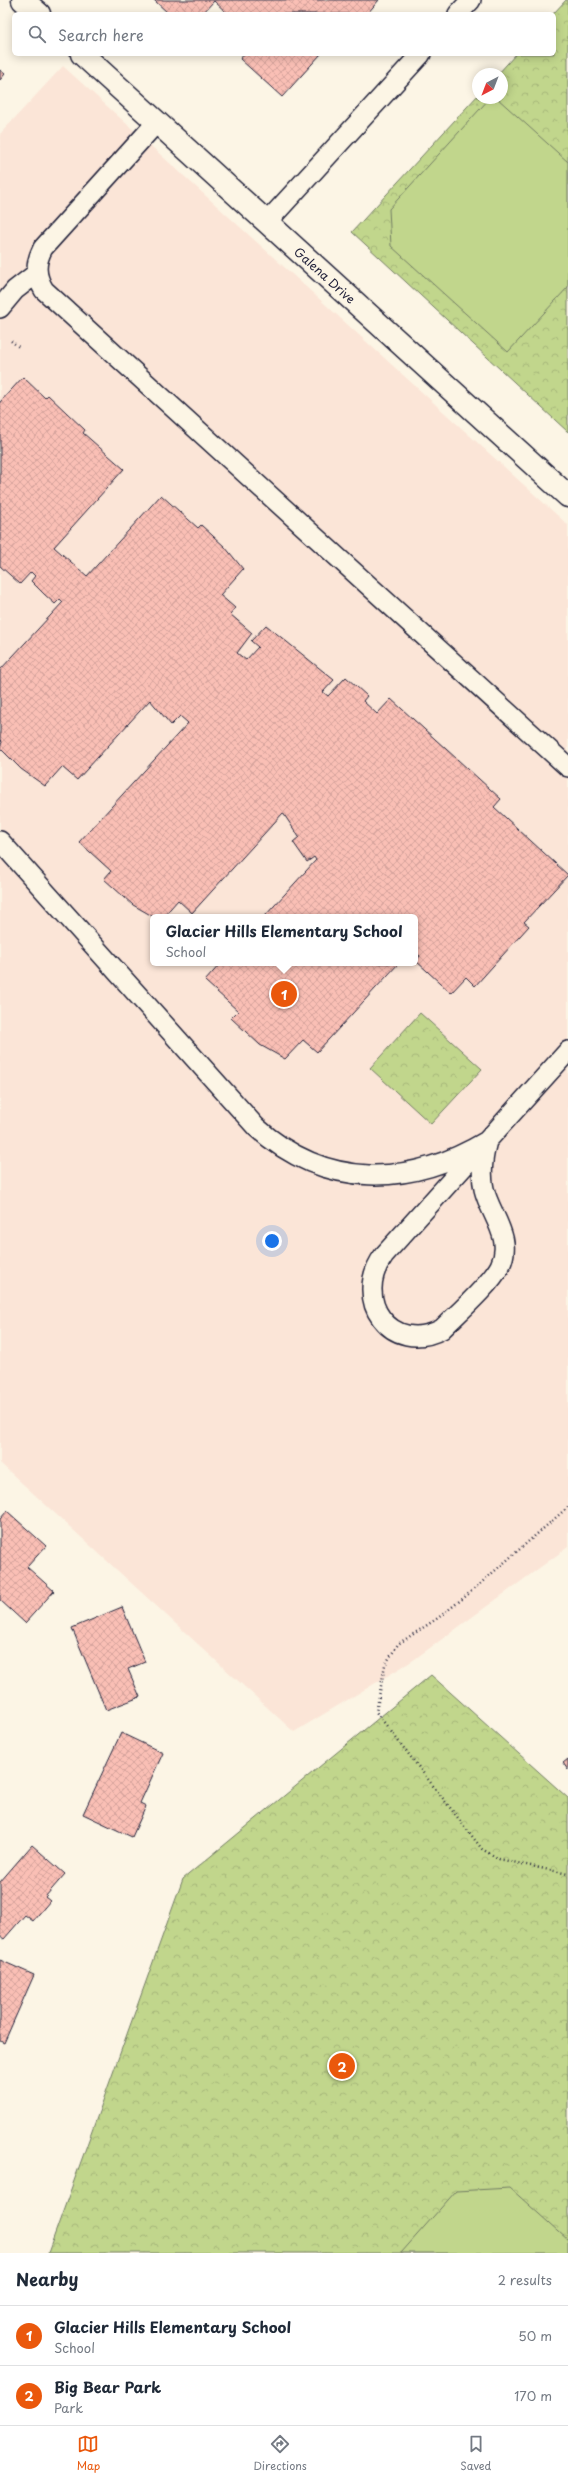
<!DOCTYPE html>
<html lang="en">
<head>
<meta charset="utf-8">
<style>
  :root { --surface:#fff; --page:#f2f2f3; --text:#1f2937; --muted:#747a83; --line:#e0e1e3; --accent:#ea580c }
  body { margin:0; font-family:"Playpen Sans",sans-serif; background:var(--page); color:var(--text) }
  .compass { position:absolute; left:472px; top:68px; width:36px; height:36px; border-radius:50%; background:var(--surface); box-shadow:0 2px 10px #0003; rotate:222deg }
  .you { position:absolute; left:272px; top:1241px; width:14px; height:14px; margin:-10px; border:3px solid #fff; border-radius:50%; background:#1a73e8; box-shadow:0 0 0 6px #1a73e833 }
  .badge { display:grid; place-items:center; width:26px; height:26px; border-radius:50%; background:var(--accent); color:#fff; font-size:13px; font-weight:700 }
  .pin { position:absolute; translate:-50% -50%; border:2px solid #fff; box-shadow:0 1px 4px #0006 }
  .popup { position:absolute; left:150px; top:914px; width:268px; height:52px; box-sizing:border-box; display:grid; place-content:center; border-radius:6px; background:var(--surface); filter:drop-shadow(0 1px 3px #0005); font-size:13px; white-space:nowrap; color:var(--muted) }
  .popup b { font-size:15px; color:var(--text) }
  .popup::after { content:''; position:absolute; left:50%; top:100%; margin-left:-8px; border:8px solid transparent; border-top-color:var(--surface) }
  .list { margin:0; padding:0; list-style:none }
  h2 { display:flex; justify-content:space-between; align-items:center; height:52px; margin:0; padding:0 16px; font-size:17px }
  h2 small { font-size:13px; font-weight:400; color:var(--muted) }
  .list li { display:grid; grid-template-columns:26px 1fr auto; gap:12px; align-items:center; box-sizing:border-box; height:60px; padding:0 16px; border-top:1px solid var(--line) }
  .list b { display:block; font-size:15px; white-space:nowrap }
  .list p { margin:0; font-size:13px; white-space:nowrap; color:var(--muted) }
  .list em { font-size:13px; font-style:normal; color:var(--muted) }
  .icon { flex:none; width:22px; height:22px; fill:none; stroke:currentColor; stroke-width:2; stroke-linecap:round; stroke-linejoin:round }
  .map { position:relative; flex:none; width:568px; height:2253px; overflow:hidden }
  .search { position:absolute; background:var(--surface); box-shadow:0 2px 10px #0003; left:12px; right:12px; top:12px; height:44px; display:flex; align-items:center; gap:10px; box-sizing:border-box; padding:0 14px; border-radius:6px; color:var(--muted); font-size:15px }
  .sheet { height:172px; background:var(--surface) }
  nav { display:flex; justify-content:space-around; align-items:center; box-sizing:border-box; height:56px; border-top:1px solid var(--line); background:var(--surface); font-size:11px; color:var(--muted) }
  nav a { display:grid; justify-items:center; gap:2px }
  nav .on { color:var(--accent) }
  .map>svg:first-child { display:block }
  .built { fill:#fbe5d7; fill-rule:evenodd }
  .park { fill:url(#park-crowns); stroke:#727c64 }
  .garden { fill:#c1d68c; stroke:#727c64 }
  .building { fill:url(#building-cross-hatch); stroke:#22223b }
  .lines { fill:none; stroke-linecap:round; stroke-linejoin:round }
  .lane-casing { stroke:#22223b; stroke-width:22 }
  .street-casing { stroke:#22223b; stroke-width:25 }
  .path { stroke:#22223b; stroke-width:2.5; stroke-dasharray:1 3; stroke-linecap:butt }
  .lane { stroke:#fcf5e5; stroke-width:19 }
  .street { stroke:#fcf5e5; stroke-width:22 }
  .labels { text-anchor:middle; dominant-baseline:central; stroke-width:3; stroke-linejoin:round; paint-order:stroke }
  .street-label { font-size:12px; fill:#22223b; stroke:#fcf5e5 }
</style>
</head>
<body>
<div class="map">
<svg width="568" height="2253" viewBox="0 0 568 2253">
  <defs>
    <pattern id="park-crowns" width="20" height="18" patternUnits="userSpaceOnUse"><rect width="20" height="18" fill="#c1d68c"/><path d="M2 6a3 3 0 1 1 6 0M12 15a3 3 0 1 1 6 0" fill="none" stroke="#a6b77a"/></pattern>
    <pattern id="building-cross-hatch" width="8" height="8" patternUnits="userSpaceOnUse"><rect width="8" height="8" fill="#fabfb5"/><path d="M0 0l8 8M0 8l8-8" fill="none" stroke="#d6a49d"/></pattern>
  </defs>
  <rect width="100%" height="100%" fill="#fcf5e5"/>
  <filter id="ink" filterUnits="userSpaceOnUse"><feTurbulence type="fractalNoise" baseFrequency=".025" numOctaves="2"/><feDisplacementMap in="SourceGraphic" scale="8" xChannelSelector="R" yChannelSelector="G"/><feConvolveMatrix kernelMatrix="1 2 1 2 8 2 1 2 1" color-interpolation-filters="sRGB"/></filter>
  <g filter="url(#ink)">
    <path class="built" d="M63,66L568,525V1547L412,1661L294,1732L0,1463V134ZM153,917H415V963H153Z"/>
    <path class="park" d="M566,0H568V432L352,232L478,95V98H502V74H498L516,54H554L553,14Z
      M420,1013L482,1069L431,1124L370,1068Z
      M431,1675L568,1798V2253H48L183,1879Z"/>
    <path class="garden" d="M490,98H497L568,162V287L508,352L391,246L389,209Z
      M510,2188L568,2240V2253H401L456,2191Z"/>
    <path class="building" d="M154,0H379L367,14H228L214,1L202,14H169Z
      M244,54H321L282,97L240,59Z
      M0,70L5,74L0,80Z
      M23,377L45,398L48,395L85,430L83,433L124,469L54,547L87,576L161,495L198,528L201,525L225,547L243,569L220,595L235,608L230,614L252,633L237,653L246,660L258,647L251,641L266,625L334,680L323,692L328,696L346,677L367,696L363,701L377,714L391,699L501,799L494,807L568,875L524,922L529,926L475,986L466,977L451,993L416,961L420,956L415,952V917H264L316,860L314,857L307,862L293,842L299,837L283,813L192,913L178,900L163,917H154L133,905L104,879L111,871L79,842L188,723L180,716L171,725L150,700L77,780L62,767L45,786L21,769L0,748L2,742L0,740V670L63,602L60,599L55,604L44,594L31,581L35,576L31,572L20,584L0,566V402Z
      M221,963H399L317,1052L303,1040L285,1059L260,1045L231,1018L238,1011L205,981Z
      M7,1511L46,1546L27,1567L54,1591L25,1623L0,1600V1519Z
      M122,1607L145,1662L128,1669L140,1697L106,1710L72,1628Z
      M121,1733L163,1753L140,1803L146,1806L132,1837L83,1814Z
      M568,1759V1770L563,1763Z
      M32,1845L65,1874L45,1897L50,1901L33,1921L25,1915L4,1939L0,1936V1882Z
      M0,1960L34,1975L4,2043L0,2041Z"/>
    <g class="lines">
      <defs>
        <path id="lane" d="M458,14L471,0
          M157,122L43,248C35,263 35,275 44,290L568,767
          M267,222L421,54
          M0,308L15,290L37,273
          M0,841L256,1127C326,1190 410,1187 487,1141
          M487,1141C483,1156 480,1172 484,1189C490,1215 514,1238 500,1266C490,1285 458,1313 442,1329C391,1356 351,1299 384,1255L568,1051"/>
        <path id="street" d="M23,0L39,14
          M82,54L568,496"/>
      </defs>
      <use href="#lane" class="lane-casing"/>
      <use href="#street" class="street-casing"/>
      <path class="path" d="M11,341L20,348
        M568,1507L466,1596L438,1618L398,1644L385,1665L376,1712L482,1849L499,1859L568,1874"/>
      <use href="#lane" class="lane"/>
      <use href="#street" class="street"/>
    </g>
  </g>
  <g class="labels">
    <g class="street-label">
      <text transform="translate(325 275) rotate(42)">Galena Drive</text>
    </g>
  </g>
</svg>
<svg class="compass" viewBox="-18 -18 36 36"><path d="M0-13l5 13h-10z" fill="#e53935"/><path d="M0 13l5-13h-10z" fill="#747a83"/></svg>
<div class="you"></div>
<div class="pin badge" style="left:284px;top:994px">1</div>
<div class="popup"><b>Glacier Hills Elementary School</b>School</div>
<div class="pin badge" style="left:342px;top:2066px">2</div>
<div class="search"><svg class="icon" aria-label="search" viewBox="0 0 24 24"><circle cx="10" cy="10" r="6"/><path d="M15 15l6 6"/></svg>Search here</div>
</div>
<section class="sheet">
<h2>Nearby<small>2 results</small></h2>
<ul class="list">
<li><span class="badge">1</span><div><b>Glacier Hills Elementary School</b><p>School</p></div><em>50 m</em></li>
<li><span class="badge">2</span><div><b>Big Bear Park</b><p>Park</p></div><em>170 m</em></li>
</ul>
</section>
<nav>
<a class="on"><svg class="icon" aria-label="map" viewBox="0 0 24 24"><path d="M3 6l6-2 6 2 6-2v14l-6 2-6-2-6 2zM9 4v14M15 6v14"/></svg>Map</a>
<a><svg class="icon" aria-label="directions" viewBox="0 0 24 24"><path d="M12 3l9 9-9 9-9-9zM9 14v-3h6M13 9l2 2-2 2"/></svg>Directions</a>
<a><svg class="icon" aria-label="saved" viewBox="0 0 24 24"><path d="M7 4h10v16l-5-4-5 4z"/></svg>Saved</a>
</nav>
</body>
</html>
